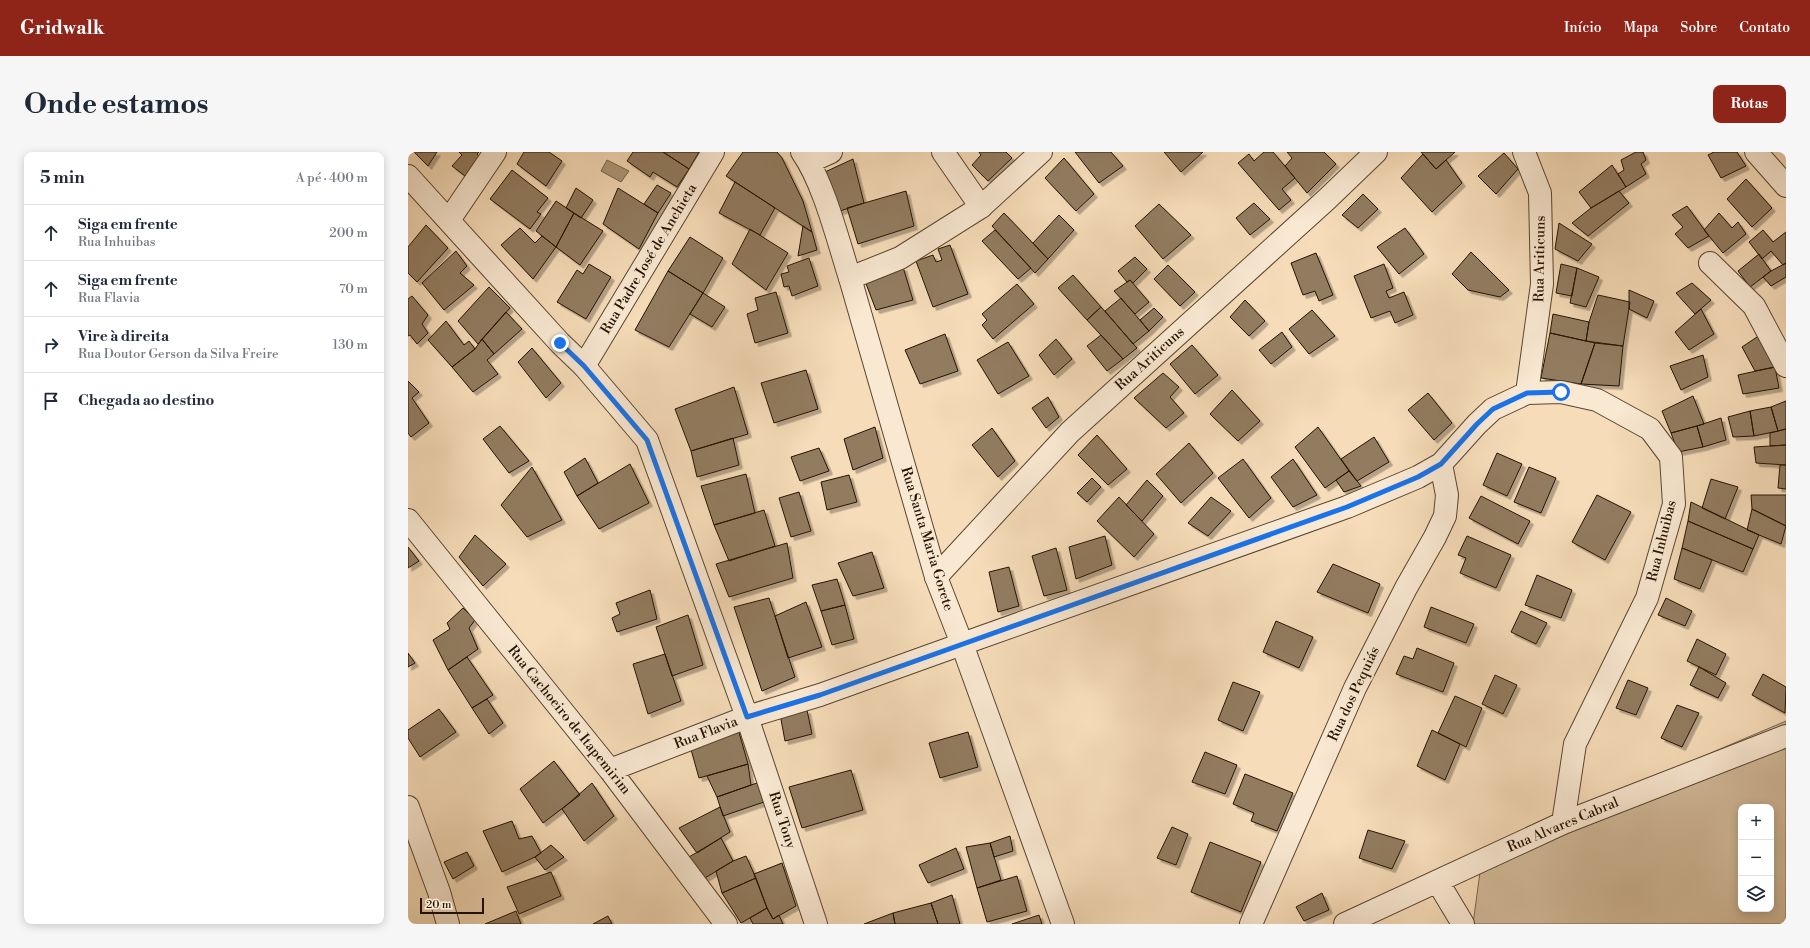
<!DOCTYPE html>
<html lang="pt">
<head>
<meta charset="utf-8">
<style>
  :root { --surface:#fff; --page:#f6f6f7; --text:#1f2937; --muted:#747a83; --line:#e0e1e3; --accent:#8f2418 }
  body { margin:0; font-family:"Libre Bodoni",serif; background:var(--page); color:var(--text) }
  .controls { position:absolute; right:12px; bottom:12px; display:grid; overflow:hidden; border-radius:8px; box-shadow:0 2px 10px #0003 }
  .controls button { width:36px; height:36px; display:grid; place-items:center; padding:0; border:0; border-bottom:1px solid var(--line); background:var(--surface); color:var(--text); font:20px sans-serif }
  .scale { position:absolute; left:12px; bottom:10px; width:64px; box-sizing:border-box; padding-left:4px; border:2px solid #251300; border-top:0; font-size:11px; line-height:14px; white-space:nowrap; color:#251300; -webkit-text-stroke:3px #f9e8d2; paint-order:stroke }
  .stop { position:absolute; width:12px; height:12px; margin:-9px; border:3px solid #1a73e8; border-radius:50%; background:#fff }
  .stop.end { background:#1a73e8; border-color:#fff; box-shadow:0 1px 4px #0008 }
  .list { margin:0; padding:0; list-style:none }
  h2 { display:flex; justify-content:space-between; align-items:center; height:52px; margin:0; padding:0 16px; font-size:17px }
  h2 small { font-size:13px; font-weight:400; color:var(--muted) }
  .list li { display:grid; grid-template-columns:26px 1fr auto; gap:12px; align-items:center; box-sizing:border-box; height:56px; padding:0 16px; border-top:1px solid var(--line) }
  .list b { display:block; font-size:15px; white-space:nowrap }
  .list p { margin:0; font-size:13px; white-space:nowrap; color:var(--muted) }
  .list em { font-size:13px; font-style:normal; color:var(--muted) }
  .icon { flex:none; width:22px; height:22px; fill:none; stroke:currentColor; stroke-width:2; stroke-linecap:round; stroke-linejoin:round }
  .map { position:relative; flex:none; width:1378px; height:772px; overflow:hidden; border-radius:8px }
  header { display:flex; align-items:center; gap:24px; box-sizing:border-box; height:56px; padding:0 20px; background:var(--accent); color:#fff }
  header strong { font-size:19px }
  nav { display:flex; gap:22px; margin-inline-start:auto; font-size:14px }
  .intro { display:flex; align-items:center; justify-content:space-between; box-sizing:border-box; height:96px; padding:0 24px }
  h1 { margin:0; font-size:28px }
  .button { padding:10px 18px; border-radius:8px; background:var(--accent); color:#fff; font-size:14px; font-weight:700 }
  main { display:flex; gap:24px; padding:0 24px }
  aside { flex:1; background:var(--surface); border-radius:8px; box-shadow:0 2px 10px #0003 }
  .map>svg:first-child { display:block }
  .green { fill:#d2ba9a; stroke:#7c664d; fill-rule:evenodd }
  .water { fill:#af987a; stroke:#786349 }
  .building { fill:#927c60; stroke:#251300; filter:url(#shadow) }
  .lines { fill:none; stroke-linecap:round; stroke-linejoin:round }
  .minor-casing { stroke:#59452e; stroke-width:24 }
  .tertiary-casing { stroke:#59452e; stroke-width:24 }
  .minor { stroke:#f9e8d2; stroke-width:22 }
  .tertiary { stroke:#f9e8d2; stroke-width:22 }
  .route { stroke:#1a73e8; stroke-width:5 }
  .labels { text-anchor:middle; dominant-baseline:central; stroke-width:4; stroke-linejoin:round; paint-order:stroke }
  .street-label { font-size:14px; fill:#251300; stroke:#f9e8d2 }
</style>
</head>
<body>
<header>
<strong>Gridwalk</strong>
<nav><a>Início</a><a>Mapa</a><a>Sobre</a><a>Contato</a></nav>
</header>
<div class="intro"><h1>Onde estamos</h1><a class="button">Rotas</a></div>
<main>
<aside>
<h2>5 min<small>A pé · 400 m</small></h2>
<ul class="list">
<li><svg class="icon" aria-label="ahead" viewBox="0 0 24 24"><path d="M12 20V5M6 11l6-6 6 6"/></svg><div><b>Siga em frente</b><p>Rua Inhuibas</p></div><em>200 m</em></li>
<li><svg class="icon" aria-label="ahead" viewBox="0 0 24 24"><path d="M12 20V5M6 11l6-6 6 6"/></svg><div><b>Siga em frente</b><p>Rua Flavia</p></div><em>70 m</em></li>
<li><svg class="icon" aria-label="right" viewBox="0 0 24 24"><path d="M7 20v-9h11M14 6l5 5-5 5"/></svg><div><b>Vire à direita</b><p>Rua Doutor Gerson da Silva Freire</p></div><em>130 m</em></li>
<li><svg class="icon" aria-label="arrive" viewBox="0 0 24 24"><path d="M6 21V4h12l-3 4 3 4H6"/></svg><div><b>Chegada ao destino</b></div></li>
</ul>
</aside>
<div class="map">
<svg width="1378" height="772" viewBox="0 0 1378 772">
  <defs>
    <filter id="shadow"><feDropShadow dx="3.5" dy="3.5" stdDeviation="0" flood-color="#0004"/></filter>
  </defs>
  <rect width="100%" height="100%" fill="#f6dcb9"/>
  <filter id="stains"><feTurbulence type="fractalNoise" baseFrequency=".005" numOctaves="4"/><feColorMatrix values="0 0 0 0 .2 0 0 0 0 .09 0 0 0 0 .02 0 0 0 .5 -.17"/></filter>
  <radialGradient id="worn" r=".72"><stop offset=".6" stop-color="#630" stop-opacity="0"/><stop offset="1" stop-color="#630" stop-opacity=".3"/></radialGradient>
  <path class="green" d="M1378,569V772H1065L1075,698ZM1333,655H1363V757H1333Z"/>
  <path class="water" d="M199,8L221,19L213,30L193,19Z"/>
  <path class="building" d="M6,0H29L20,14Z
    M51,0H71L69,2L75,8L61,27L44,14L54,3Z
    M116,0H141L154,9L138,34L109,12Z
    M225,0H255L281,17L269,35L245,20L242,25L219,9Z
    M255,0H291L281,17Z
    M335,0H369L374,6L395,49L404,80L318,24Z
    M571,0H598L604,6L580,29L564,13L573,3Z
    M667,0H703L715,14L691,31Z
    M756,0H795L773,20Z
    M856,0H865L887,26L874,37L883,48L871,58L830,11L841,2L846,9Z
    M879,0H916L928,12L899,41L877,14L884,6Z
    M1013,0H1047L1028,17Z
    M1228,0H1235L1238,8L1233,12L1238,22L1218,35L1210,22L1216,18L1213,8Z
    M1306,0H1329L1338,14L1313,26L1300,3Z
    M1096,1L1110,17L1088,42L1070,24Z
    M1015,2L1028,17L1038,8L1054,31L1024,60L993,26Z
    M656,6L686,42L668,59L637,26Z
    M445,7L456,51L429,60L417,20Z
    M1204,13L1218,35L1183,56L1171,40Z
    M104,18L140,46L129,60L133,62L122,77L82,47Z
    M1338,27L1364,56L1344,75L1319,47Z
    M327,30L367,56L352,83L311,61Z
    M249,33L263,41L250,61L236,52Z
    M168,36L185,48L173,66L158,56Z
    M210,36L250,61L231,97L195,72Z
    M498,39L506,74L450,92L439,56Z
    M1211,39L1221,51L1180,84L1164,71L1183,56Z
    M955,42L970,57L950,76L934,63Z
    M148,49L166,61L148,95L128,79Z
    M846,51L862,67L842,83L828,66Z
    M751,52L783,83L755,107L727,74Z
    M1279,54L1301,84L1280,96L1267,82L1275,75L1264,63Z
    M166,61L195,79L172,113L148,95Z
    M596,61L640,107L627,121L584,74Z
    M1311,61L1324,76L1330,70L1338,82L1315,101L1296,78Z
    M651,63L666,78L640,107L625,91Z
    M1151,71L1184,92L1170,109L1147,97Z
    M18,73L40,96L9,130L0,121V95Z
    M395,74L404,80L409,98L390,104Z
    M112,76L127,91L134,84L148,95L125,127L93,93Z
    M997,76L1016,102L991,122L969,95Z
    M342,77L380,101L358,138L324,112Z
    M587,78L623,116L610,127L574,89Z
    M1355,78L1365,90L1378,80V111L1375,113L1363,99L1354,107L1341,90Z
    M282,85L315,106L295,141L260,119Z
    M542,93L560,142L525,155L508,109L525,103L528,110L534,108L530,97Z
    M48,99L59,114L52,121L66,133L36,158L14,131Z
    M1063,100L1101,138L1092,145L1060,138L1044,122Z
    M908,101L925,143L911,149L907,139L895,143L883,111Z
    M1351,102L1363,119L1342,135L1330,119Z
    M727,105L739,117L725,131L722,128L719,130L710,119Z
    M401,106L410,134L384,144L381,134L376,135L373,122L381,120L379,114Z
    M1378,111V125L1363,134L1355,125L1363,119Z
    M181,112L203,125L178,167L149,150L169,118L175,122Z
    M976,112L985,136L978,139L981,146L996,140L1005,163L987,171L982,159L963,166L946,124Z
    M1153,112L1169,116L1164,144L1148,141Z
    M760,113L787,140L772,154L746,127Z
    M495,115L505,148L468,158L457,129Z
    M1169,116L1191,125L1178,155L1162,151Z
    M260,119L295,141L261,195L227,178Z
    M665,123L693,155L679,168L650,136Z
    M722,128L741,150L727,162L706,139Z
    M1284,131L1303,148L1287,162L1268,141Z
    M609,132L626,152L585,187L574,173L579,168L574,162Z
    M81,135L102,156L70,192L50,169Z
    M1221,138L1246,149L1239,166L1221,157Z
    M368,140L380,181L347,191L339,162L350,158L347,146Z
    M295,141L317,155L304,175L282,162Z
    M1190,143L1222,150L1215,194L1178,189L1181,170Z
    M4,144L20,163L14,172L20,181L9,192L2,183L0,184V147Z
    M713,146L741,179L725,192L697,159Z
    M837,148L857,169L841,184L822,165Z
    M693,155L729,196L715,207L679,168Z
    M746,156L755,165L741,179L732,168Z
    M1293,157L1306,182L1281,198L1267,180Z
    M904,158L927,184L901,202L881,177Z
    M98,160L114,177L86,202L74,187Z
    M1145,162L1181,170L1178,189L1142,181Z
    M38,169L56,193L61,189L67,197L44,215L20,188Z
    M874,180L884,195L863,212L851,198Z
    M1142,181L1187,191L1173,232L1133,226Z
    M537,182L550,219L512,232L497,198Z
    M693,183L715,207L699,219L679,194Z
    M1352,183L1367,215L1347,219L1334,195Z
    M74,187L86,202L79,208L90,222L65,240L44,215L67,197Z
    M648,187L664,207L646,223L631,203Z
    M600,190L621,224L590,242L569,208Z
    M1187,191L1215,194L1211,234L1173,232Z
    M784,193L810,223L787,242L762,212Z
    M124,196L153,231L138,246L110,210Z
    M1295,203L1300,225L1273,238L1262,214Z
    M1367,215L1371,236L1335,242L1330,223Z
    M398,218L410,257L366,271L353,231Z
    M755,221L771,235L762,245L776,261L758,276L726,246Z
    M0,229L11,240L4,246L21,271L3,285L0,281Z
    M326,235L340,282L283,299L267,257Z
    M824,238L852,269L830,289L802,262Z
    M1020,241L1044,271L1026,288L1000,258Z
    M1285,244L1296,272L1263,281L1254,259Z
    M640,245L651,265L638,276L624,256Z
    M1378,249V277L1370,279L1363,255Z
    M1363,255L1370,279L1346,284L1342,259Z
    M1342,259L1346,284L1325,285L1320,265Z
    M1313,266L1318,288L1295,295L1289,274Z
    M92,274L121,309L101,321L75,287Z
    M1289,274L1295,295L1270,300L1263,281Z
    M467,275L475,306L445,318L436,287Z
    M910,275L941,319L917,336L887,295Z
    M584,276L607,309L590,325L564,293Z
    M1378,277V293L1362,294V281Z
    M689,283L719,317L700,333L670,303Z
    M966,285L981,310L949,329L933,307Z
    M325,286L331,313L289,325L283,299Z
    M781,291L805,321L773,351L748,322Z
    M1378,293V313L1348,311L1346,295Z
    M411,296L421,319L392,329L383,305Z
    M1089,301L1114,312L1099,344L1075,333Z
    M177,306L190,331L169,344L156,320Z
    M835,307L863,346L841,366L810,326Z
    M885,307L909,343L885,355L863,325Z
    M222,312L241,351L191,377L169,344Z
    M1372,313H1378V337L1370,336Z
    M124,315L154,368L119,385L93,353Z
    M1121,315L1148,326L1133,361L1106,350Z
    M941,319L953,334L936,340L928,328Z
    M338,322L347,361L306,373L293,334Z
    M441,323L449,350L419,358L413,330Z
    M684,326L693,335L679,350L669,341Z
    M1303,327L1330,335L1317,367L1294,356Z
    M739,328L755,344L734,369L718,353Z
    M391,340L403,379L383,385L371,346Z
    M1189,343L1223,360L1197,408L1164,390Z
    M1343,343H1378V374L1344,357Z
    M1073,344L1122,369L1110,392L1061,366Z
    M711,345L746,382L726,405L689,369Z
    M803,345L823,359L800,384L780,371Z
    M1283,350L1351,383L1345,397L1280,369Z
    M1344,357L1378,374L1373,392L1339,378Z
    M356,358L367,394L321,409L306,373Z
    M1280,369L1345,397L1335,420L1274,396Z
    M67,383L98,412L75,434L51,405Z
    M697,384L704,413L668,427L661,395Z
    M1059,384L1103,403L1088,436L1052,421L1058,406L1050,403Z
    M379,391L385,426L321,445L308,412Z
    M0,395L11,409L0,416Z
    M648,396L659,438L636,444L624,404Z
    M1274,396L1304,408L1292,437L1266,427Z
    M464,400L476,436L445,444L430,411Z
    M925,412L972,432L960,461L909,440Z
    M601,415L611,454L590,460L581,420Z
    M1129,423L1164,438L1153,466L1117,453Z
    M429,427L437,453L413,459L404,433Z
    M242,438L249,467L209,480L204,466L212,462L208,451Z
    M361,446L387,525L354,539L326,455Z
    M1258,446L1284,459L1277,474L1250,463Z
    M398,450L414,495L380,506L367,464Z
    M437,453L446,487L424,493L413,459Z
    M1023,455L1066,472L1058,491L1016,475Z
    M55,456L67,468L61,476L70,497L40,518L25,488L42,477L39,471Z
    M1113,459L1139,471L1128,492L1103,480Z
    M280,463L295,513L264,524L248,475Z
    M868,469L905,485L891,516L855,500Z
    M1289,487L1318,502L1308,523L1279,509Z
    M1009,496L1046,511L1035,540L988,522L996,504L1005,507Z
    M0,501L7,511L0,515Z
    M257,502L273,549L240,562L225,512Z
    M59,505L85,543L64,556L40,518Z
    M1291,515L1318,531L1310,546L1282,533Z
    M1355,522L1378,535L1377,561L1344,543Z
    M1087,523L1109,533L1095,562L1074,552Z
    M1220,528L1240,536L1228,563L1208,556Z
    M825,530L852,540L835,579L810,568Z
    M1047,544L1074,556L1058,595L1030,581Z
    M79,547L95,571L81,582L64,556Z
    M1269,553L1291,561L1274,595L1253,586Z
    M31,557L48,580L12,605L0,586V578Z
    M399,558L404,582L377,589L372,562Z
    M330,577L340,612L291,626L282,594Z
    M1024,578L1052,592L1037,628L1009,614Z
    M560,580L570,615L532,626L521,591Z
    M797,600L829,613L817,642L784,630Z
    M146,609L172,643L135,671L112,637Z
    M340,612L343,633L309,645L299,624Z
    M443,618L455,658L394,676L381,635Z
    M837,622L885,641L869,679L843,669L846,661L825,652Z
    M184,631L206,664L176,689L154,657Z
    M349,631L356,650L315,664L309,645Z
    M312,655L322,680L289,701L271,676Z
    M104,669L111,687L124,684L133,701L127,705L94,720L75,679Z
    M764,675L780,682L768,713L749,706Z
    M960,678L997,689L984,717L951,706Z
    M602,684L605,699L586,705L582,691Z
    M313,686L325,709L292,729L281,705Z
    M802,690L853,710L833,760L783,740Z
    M582,691L593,728L569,736L558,695Z
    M143,693L156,705L137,718L127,705Z
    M548,696L556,717L520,731L511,713Z
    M59,700L66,714L45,727L36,710Z
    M338,704L348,726L314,741L308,719L325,709Z
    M374,711L388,754L365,767L359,756L346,722Z
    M143,720L153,744L111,762L99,735Z
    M609,724L619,759L579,770L569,736Z
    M348,726L359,756L333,771L314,741Z
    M914,741L921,758L896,769L888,755Z
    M544,743L552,772H530L523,751Z
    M523,751L530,772H487L485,761Z
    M359,756L365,767L371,763L375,772H345L342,766Z
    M108,759L113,772H77Z
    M485,761L487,772H456Z
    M631,763L634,772H604Z
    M200,764L204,772H185Z"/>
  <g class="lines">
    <defs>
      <path id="minor" d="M394,0C416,31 430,89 442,126
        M535,0L573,55
        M1116,0L1132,41L1134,132L1119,241
        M1348,0L1378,34
        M401,10L423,0
        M41,68L87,0
        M1302,111L1346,154L1378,214
        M176,214L305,0
        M0,368L202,618L318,772
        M528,425L662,280L918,48L968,0
        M202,618L339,565L408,772
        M0,655L31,740L40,772
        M1028,731L1034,737L1055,772
        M655,772L554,492L939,355L1010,325L1033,312L1069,272L1085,257L1119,241L1153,240L1189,248L1242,277L1263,305L1266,352L1239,446L1167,592L1155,671
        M843,772L947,536L998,436L1027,385L1037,364L1039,343L1033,312
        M937,772L1155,671L1378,584"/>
      <path id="tertiary" d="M0,24L152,191L176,214L239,288L339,565L412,543L554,492L528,425L442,126L492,106L573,55L633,0"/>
    </defs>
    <use href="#minor" class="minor-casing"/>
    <use href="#tertiary" class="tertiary-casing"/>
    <use href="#minor" class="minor"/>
    <use href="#tertiary" class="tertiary"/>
  </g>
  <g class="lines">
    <path class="route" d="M152,191L176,214L239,288L339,565L412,543L939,355L1010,325L1033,312L1069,272L1085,257L1119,241L1153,240"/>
  </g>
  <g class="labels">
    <g class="street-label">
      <text transform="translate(241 107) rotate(-59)">Rua Padre José de Anchieta</text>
      <text transform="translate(1132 107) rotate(-89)">Rua Ariticuns</text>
      <text transform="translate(742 207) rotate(-42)">Rua Ariticuns</text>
      <text transform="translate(519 387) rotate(73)">Rua Santa Maria Gorete</text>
      <text transform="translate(1254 389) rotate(-76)">Rua Inhuibas</text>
      <text transform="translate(946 542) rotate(-65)">Rua dos Pequiás</text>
      <text transform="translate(161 568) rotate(51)">Rua Cachoeiro de Itapemirim</text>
      <text transform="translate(298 581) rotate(-21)">Rua Flavia</text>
      <text transform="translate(374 668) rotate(72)">Rua Tony</text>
      <text transform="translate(1155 673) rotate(-23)">Rua Alvares Cabral</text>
    </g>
  </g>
  <rect width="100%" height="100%" filter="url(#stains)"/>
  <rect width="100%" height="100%" fill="url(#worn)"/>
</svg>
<div class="controls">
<button>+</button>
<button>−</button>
<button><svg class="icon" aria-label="layers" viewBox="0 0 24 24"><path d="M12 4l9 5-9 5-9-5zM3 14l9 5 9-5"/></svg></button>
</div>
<div class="scale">20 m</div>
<div class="stop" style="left:1153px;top:240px"></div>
<div class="stop end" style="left:152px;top:191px"></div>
</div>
</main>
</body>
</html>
